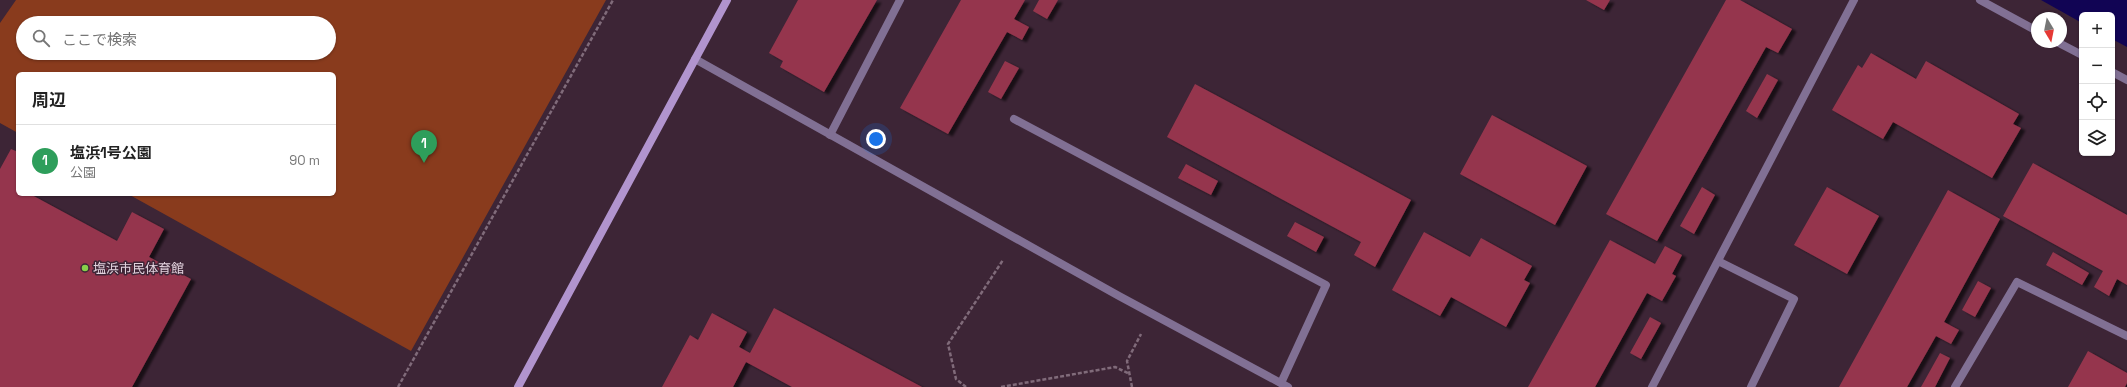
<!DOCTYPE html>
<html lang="ja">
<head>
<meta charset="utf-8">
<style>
  :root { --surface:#fff; --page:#f6f6f6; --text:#222; --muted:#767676; --line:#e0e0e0; --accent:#b45309 }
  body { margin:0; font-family:"Space Grotesk","Noto Sans JP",sans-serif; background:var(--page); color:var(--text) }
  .controls { position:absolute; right:12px; top:12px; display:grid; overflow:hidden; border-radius:6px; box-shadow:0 1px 3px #0004 }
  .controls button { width:36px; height:36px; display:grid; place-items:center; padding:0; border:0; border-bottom:1px solid var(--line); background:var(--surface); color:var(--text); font:20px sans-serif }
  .compass { position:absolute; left:2031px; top:12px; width:36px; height:36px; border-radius:50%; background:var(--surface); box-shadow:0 1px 3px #0004; rotate:170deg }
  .you { position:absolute; left:876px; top:139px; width:14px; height:14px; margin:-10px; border:3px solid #fff; border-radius:50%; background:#1a73e8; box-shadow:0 0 0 6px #1a73e833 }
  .badge { display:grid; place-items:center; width:26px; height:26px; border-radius:50%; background:var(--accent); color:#fff; font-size:13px; font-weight:700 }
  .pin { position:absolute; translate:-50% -33px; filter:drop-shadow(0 1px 2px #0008) }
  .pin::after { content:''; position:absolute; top:21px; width:14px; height:12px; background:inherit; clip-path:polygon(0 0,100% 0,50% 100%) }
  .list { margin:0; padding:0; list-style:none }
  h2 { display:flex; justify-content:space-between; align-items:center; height:52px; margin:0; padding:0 16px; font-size:17px }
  h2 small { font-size:13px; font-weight:400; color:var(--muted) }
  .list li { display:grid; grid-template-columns:26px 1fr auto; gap:12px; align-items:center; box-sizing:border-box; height:72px; padding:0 16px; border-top:1px solid var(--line) }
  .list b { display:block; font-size:15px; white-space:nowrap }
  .list p { margin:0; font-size:13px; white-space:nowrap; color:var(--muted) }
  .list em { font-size:13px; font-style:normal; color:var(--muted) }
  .icon { flex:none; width:22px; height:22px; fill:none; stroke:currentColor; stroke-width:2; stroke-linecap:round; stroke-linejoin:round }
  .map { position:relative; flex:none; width:2127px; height:387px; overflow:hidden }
  .search { position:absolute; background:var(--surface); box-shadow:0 1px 3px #0004; left:16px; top:16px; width:320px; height:44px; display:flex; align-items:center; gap:10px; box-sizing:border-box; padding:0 14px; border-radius:22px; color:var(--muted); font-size:15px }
  .panel { position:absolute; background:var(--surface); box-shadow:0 1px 3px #0004; left:16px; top:72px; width:320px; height:124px; border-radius:6px }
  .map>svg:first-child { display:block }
  .green { fill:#893b1d; fill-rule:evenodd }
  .water { fill:#110454 }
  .building { fill:#95364d; filter:url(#shadow) }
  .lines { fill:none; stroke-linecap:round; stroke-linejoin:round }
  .path { stroke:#806b7a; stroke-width:2.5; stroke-dasharray:4 2; stroke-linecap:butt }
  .lane { stroke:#817094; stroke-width:8 }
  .street { stroke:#817094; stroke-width:8 }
  .secondary { stroke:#b194ce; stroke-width:8 }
  .poi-dot { fill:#87cf4a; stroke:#3d2536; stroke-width:1.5 }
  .labels { text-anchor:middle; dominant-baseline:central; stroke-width:3; stroke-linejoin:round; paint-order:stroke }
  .poi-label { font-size:13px; fill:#e3d3de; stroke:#3d2536; text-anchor:start }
</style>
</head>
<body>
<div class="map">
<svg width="2127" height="387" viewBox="0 0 2127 387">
  <defs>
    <filter id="shadow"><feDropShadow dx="4.5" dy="2.5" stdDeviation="1" flood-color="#0009"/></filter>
  </defs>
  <rect width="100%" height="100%" fill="#3d2536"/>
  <path class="green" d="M16,0H606L411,351L128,194H334V74H18V133L0,123V23ZM23,23H329V53H23Z"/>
  <path class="water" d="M2041,0H2127V47L2112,39V15H2082V23Z"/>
  <path class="building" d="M798,0H877L824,92L780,67L783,61L769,53Z
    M961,0H1025L1014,19L1029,27L1022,40L1007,32L948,134L900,108Z
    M1039,0H1058L1047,19L1033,11Z
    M1586,0H1610L1604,10Z
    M1726,0H1740L1792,29L1778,53L1766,47L1657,241L1606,214Z
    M1871,53L1916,79L1926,61L2019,114L2013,124L2021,128L1992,178L1893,122L1883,139L1832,110L1858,65L1862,68Z
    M1005,61L1019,68L1001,99L988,92Z
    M1767,74L1778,80L1757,118L1746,111Z
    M1195,84L1411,200L1375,267L1354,255L1361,242L1167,137Z
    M1492,115L1587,166L1555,225L1460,174Z
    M11,149L18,152V194H30L117,241L132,212L164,229L149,257L191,279L132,387H0V169Z
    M2033,163L2127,215V285L2117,279L2109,296L2094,287L2103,271L2003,216Z
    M1186,164L1218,181L1211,195L1178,178Z
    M1702,187L1715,195L1694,234L1680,226Z
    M1827,187L1879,216L1847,274L1794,245Z
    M1948,190L2000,219L1944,322L1959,330L1951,344L1936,336L1907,387H1839Z
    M1295,222L1324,237L1316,252L1287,236Z
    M1424,232L1470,257L1481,238L1532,266L1524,280L1530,283L1506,327L1451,297L1440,316L1392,290Z
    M1610,240L1655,264L1665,246L1682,255L1672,274L1676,276L1662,301L1647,293L1595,387H1528Z
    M2053,252L2089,273L2082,285L2046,265Z
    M1978,281L1991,288L1975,317L1962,310Z
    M774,308L922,387H792L746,362L733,387H662L690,335L698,340L712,313L747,332L739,347L750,353Z
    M1650,317L1661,323L1641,359L1630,353Z
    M2088,351L2127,373V383L2125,387H2068Z
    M1940,353L1950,358L1935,387H1921Z"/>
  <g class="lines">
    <path class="path" d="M398,387L613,0
      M966,387L956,379L948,344L1003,260
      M1001,387L1115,367L1130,374
      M1132,387L1127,361L1141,334"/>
    <path class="lane" d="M1014,119L1326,285L1281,383
      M830,135L900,0
      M1718,261L1794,299L1751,387
      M1652,387L1854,0
      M1955,387L2017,282L2127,336"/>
    <path class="street" d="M1980,0L2037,31
      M2057,42L2082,55
      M695,59L1119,296L1288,387
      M2112,72L2127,80"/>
    <path class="secondary" d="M518,387L727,0"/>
  </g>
  <circle class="poi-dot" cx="85" cy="268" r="4"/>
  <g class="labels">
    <g class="poi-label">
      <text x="93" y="268">塩浜市民体育館</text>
    </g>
  </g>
</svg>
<div class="controls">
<button>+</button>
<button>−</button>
<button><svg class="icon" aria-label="locate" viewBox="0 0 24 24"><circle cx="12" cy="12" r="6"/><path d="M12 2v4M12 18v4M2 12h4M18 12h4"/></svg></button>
<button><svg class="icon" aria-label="layers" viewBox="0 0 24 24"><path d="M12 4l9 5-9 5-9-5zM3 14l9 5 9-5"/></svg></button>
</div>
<svg class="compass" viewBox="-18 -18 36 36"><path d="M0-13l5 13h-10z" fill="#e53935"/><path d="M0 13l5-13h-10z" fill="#767676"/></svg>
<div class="you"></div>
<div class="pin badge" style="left:424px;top:163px;background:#2e9e5b">1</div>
<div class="search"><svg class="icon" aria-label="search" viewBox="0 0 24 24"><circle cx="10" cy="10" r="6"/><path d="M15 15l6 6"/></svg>ここで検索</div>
<section class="panel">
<h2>周辺<small></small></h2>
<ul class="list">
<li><span class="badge" style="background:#2e9e5b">1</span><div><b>塩浜1号公園</b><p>公園</p></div><em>90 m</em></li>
</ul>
</section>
</div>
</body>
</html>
